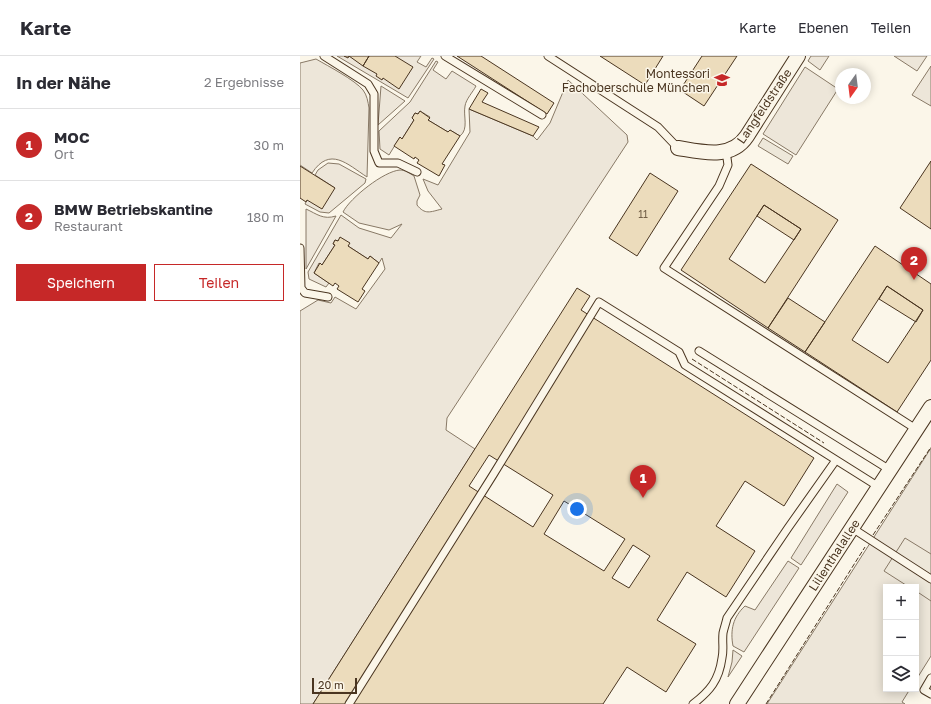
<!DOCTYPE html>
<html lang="de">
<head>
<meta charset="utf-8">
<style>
  :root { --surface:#fff; --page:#f2f2f3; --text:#2b2b33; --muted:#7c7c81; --line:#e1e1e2; --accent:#c62828 }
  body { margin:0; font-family:"Golos Text",sans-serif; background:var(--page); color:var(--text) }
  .controls { position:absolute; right:12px; bottom:12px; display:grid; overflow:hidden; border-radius:0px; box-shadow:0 2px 10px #0003 }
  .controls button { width:36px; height:36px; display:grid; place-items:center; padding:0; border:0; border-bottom:1px solid var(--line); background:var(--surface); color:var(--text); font:20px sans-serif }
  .compass { position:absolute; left:535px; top:12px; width:36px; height:36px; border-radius:50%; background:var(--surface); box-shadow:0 2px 10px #0003; rotate:194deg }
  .scale { position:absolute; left:12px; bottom:10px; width:45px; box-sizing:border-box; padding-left:4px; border:2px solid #4a3520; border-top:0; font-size:11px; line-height:14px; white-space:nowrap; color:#4a3520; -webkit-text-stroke:3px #fbf6e9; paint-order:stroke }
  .you { position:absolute; left:277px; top:453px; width:14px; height:14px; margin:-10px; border:3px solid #fff; border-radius:50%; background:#1a73e8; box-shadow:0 0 0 6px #1a73e833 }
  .badge { display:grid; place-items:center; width:26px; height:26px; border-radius:50%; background:var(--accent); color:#fff; font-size:13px; font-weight:700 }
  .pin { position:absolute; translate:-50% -33px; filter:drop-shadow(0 1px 2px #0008) }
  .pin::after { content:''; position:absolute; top:21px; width:14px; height:12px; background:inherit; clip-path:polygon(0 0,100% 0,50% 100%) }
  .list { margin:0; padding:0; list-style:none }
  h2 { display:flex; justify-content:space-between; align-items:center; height:52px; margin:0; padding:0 16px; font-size:17px }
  h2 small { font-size:13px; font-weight:400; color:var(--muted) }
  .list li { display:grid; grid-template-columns:26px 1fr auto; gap:12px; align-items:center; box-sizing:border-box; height:72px; padding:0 16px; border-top:1px solid var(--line) }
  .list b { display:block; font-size:15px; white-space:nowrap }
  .list p { margin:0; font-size:13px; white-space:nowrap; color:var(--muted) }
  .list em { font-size:13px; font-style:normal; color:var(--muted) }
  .actions { display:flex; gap:8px; padding:12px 16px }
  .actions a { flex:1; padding:9px 0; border:1px solid var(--accent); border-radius:0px; text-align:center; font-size:14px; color:var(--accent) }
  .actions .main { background:var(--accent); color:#fff }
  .icon { flex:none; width:22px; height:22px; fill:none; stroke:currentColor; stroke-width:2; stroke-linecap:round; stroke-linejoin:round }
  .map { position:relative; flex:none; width:631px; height:648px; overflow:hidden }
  header { display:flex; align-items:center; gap:24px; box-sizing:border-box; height:56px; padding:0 20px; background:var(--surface); border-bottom:1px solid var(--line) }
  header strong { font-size:19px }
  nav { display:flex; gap:22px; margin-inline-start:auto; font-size:14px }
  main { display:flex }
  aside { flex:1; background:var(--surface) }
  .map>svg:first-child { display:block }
  .green { fill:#ede6d9; stroke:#887966 }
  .parking { fill:#ede7d9; stroke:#887966 }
  .building { fill:#ecdcbc; stroke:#4a3520; fill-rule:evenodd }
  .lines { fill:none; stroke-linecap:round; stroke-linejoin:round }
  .service-casing { stroke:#4a3520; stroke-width:9 }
  .minor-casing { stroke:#4a3520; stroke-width:16 }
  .service { stroke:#fbf6e9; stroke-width:7 }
  .minor { stroke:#fbf6e9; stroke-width:14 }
  .fence { stroke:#4a3520; stroke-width:1; stroke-dasharray:5 2; stroke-linecap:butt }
  .labels { text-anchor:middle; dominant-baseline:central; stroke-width:3; stroke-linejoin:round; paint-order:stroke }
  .number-label { font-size:10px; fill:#725f47 }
  .poi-label { font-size:12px; fill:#4a3520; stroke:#fbf6e9; text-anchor:end }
  .street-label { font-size:12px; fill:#4a3520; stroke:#fbf6e9 }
</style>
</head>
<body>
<header>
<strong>Karte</strong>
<nav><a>Karte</a><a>Ebenen</a><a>Teilen</a></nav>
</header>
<main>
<aside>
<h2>In der Nähe<small>2 Ergebnisse</small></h2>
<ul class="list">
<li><span class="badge">1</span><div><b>MOC</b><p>Ort</p></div><em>30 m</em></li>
<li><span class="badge">2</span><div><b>BMW Betriebskantine</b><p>Restaurant</p></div><em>180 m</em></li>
</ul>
<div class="actions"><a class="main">Speichern</a><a>Teilen</a></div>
</aside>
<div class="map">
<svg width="631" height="648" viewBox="0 0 631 648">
  <rect width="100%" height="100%" fill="#fbf6e9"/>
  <path class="green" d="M37,0H121L117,6L126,11L132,2L134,3L108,42Z
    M511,0H529L520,14L508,5Z
    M594,0H627L617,15Z
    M16,3C28,10 55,24 63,34C67,39 68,46 69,52L67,121C47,108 30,90 12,117L0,109V7Z
    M136,5L138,6L133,14L146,23L152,15L176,30C173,36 166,43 165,50C163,60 169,73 160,80L150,74L148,76L128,64L130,61L120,55L118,58L115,57L112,62L114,64L102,83L100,81L89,99L80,93L79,75L110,46Z
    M631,10V50L612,39Z
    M505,11L538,33L496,99L463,78Z
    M268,24L327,79L328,86L147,362L146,374L175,393L13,648H0V255L18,244L31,247L35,241L56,253L85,213L82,202L79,207L70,200L68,203L48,190L49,187L40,182L38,185L35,184L33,188L35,189L22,209L19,207L14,217L29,227L26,231L9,223L8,216L41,159L59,172L91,182L102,168L89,174L59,167L43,156C50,142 84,115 100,114C105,114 109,117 114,120L120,139L117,145V149C125,159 130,156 142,153L128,135L123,123L138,129L170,76L169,53L233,80L237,84L250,67Z
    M81,30L105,45L78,69Z
    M28,107L39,108L66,123L65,127L29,157L20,156L5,148L7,144L35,132L15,119L18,114Z
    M6,153C17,158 23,164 36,160L6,213Z
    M631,392V600L616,624V531H586V633H610L602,646L605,648H467Z
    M537,428L548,436L501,509L491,502Z
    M488,505L499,512L444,596L433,590C430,574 433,561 445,550L455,554Z
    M433,594L442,600L428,621L432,606Z"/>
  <path class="parking" d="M463,82L493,100L488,108L458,90Z
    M605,482L631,498V545L616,535V531H609L584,515Z"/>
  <path class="building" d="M44,0H69L63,10L49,0L48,2Z
    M69,0H95L113,11L99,33L83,22L82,24L76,20L77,18L63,10Z
    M157,0H181L254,47L247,58Z
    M300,0H363L345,29Z
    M402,0H437L404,50L380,34Z
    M181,33L188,37L182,46L239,71L233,80L169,53Z
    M120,55L130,62L128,64L148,76L150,74L160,80L142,108L145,109L139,120L117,107L119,104L115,101L114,103L94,90L100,81L102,83L114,64L112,62L115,57L118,58Z
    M631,105V173L600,152Z
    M451,108L538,164L468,272L381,214ZM464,149L501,173L465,227L429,203Z
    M0,110L35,132L22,153L7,144L6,146L0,142Z
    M350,117L378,135L337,200L309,182Z
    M464,149L501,173L494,184L457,160Z
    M40,181L50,187L48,190L68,203L70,200L79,207L62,233L65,235L58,246L37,233L39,230L35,227L33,230L14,217L20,207L22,209L35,189L33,188L35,184L38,185Z
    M575,190L631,228V304L597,356L505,296ZM587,230L623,254L588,307L552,284Z
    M587,230L623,254L616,266L579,243Z
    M277,232L290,240L281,254L514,402L484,450L445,425L416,470L455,495L426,541L387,516L357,564L396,588L366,636L327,611L303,648H13ZM189,399L253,439L233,471L169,430ZM264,445L325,483L304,515L244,478ZM333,489L350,500L329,532L312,522Z
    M488,242L525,266L505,296L468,272Z"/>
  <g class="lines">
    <defs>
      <path id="service" d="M24,0L68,28L74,38V95L79,107H98L117,116
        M145,0L242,59
        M248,0L358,71L378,92
        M426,95L428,109L419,130L364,212L616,373
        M0,192L1,232L5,237L28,241
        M399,295L590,414
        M552,472L631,523
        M631,622L624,634L631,638
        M49,648L193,419L299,246L379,296L385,309L579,431
        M393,648C410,635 419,624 422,602C424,594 422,586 423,577C424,572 426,567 427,562L488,472L536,404"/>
      <path id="minor" d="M378,92C402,96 431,104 447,80L498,0
        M437,648L631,351"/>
    </defs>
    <use href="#service" class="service-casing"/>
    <use href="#minor" class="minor-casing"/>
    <use href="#service" class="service"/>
    <use href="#minor" class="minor"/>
    <path class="fence" d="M392,303L524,387
      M573,479L631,391
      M466,648L565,491"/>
  </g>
  <defs>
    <symbol id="school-bare" viewBox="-9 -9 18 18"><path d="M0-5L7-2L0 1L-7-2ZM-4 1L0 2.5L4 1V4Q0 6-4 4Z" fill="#c62828" stroke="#fbf6e9" stroke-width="2.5" paint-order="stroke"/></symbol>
  </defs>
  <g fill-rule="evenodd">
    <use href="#school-bare" x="411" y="13" width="22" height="22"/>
  </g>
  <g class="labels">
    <g class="number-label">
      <text x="343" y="158">11</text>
    </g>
    <g class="poi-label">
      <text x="410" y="17">Montessori<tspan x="410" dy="14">Fachoberschule München</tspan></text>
    </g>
    <g class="street-label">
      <text transform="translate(464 50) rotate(-56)">Langfeldstraße</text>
      <text transform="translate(534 499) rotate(-57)">Lilienthalallee</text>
    </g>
  </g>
</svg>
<div class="controls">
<button>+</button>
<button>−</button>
<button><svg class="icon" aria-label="layers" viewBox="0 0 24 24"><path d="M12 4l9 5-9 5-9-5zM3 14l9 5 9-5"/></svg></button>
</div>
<svg class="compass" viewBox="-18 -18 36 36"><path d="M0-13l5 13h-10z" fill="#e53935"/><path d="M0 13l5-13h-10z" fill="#7c7c81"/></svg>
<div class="scale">20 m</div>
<div class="you"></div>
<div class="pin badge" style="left:343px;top:442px">1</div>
<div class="pin badge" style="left:614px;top:224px">2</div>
</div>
</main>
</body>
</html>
